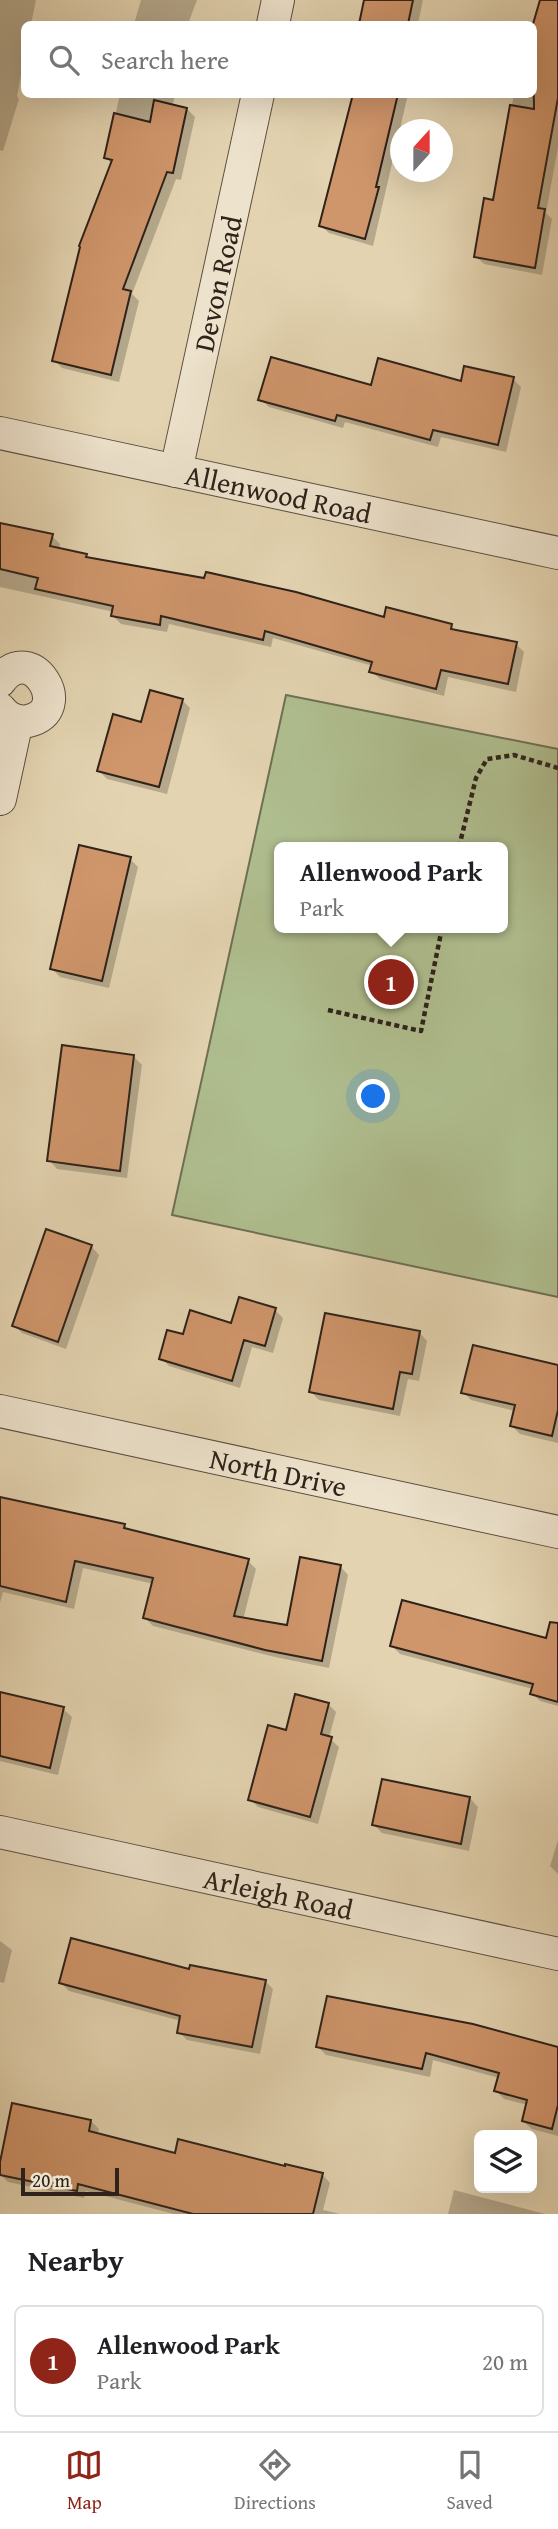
<!DOCTYPE html>
<html lang="en">
<head>
<meta charset="utf-8">
<style>
  :root { --surface:#fff; --page:#f2f2f2; --text:#202124; --muted:#757577; --line:#e0e0e0; --accent:#8f2418 }
  body { margin:0; font-family:"Gentium Book Plus",serif; background:var(--page); color:var(--text) }
  .controls { position:absolute; right:21px; bottom:21px; display:grid; overflow:hidden; border-radius:10px; box-shadow:0 7px 28px #0002 }
  .controls button { width:63px; height:63px; display:grid; place-items:center; padding:0; border:0; border-bottom:2px solid var(--line); background:var(--surface); color:var(--text); font:35px sans-serif }
  .compass { position:absolute; left:390px; top:119px; width:63px; height:63px; border-radius:50%; background:var(--surface); box-shadow:0 7px 28px #0002; rotate:21deg }
  .scale { position:absolute; left:21px; bottom:18px; width:98px; box-sizing:border-box; padding-left:7px; border:4px solid #2e221a; border-top:0; font-size:19px; line-height:24px; white-space:nowrap; color:#2e221a; -webkit-text-stroke:5px #ede2cc; paint-order:stroke }
  .you { position:absolute; left:374px; top:1097px; width:24px; height:24px; margin:-18px; border:5px solid #fff; border-radius:50%; background:#1a73e8; box-shadow:0 0 0 10px #1a73e833 }
  .badge { display:grid; place-items:center; width:46px; height:46px; border-radius:50%; background:var(--accent); color:#fff; font-size:23px; font-weight:700 }
  .pin { position:absolute; translate:-50% -50%; border:4px solid #fff; box-shadow:0 2px 7px #0006 }
  .popup { position:absolute; left:274px; top:842px; width:234px; height:91px; box-sizing:border-box; display:grid; place-content:center; border-radius:10px; background:var(--surface); filter:drop-shadow(0 2px 5px #0005); font-size:23px; white-space:nowrap; color:var(--muted) }
  .popup b { font-size:26px; color:var(--text) }
  .popup::after { content:''; position:absolute; left:50%; top:100%; margin-left:-14px; border:14px solid transparent; border-top-color:var(--surface) }
  .list { margin:0; padding:0; list-style:none }
  h2 { display:flex; justify-content:space-between; align-items:center; height:91px; margin:0; padding:0 28px; font-size:30px }
  h2 small { font-size:23px; font-weight:400; color:var(--muted) }
  .list li { display:grid; grid-template-columns:46px 1fr auto; gap:21px; align-items:center; box-sizing:border-box; height:112px; margin:0 14px 14px; padding:0 14px; border:2px solid var(--line); border-radius:10px }
  .list b { display:block; font-size:26px; white-space:nowrap }
  .list p { margin:0; font-size:23px; white-space:nowrap; color:var(--muted) }
  .list em { font-size:23px; font-style:normal; color:var(--muted) }
  .icon { flex:none; width:38px; height:38px; fill:none; stroke:currentColor; stroke-width:2; stroke-linecap:round; stroke-linejoin:round }
  .map { position:relative; flex:none; width:558px; height:2214px; overflow:hidden }
  .search { position:absolute; background:var(--surface); box-shadow:0 7px 28px #0002; left:21px; right:21px; top:21px; height:77px; display:flex; align-items:center; gap:18px; box-sizing:border-box; padding:0 24px; border-radius:10px; color:var(--muted); font-size:26px }
  .sheet { height:217px; background:var(--surface) }
  nav { display:flex; justify-content:space-around; align-items:center; box-sizing:border-box; height:98px; border-top:2px solid var(--line); background:var(--surface); font-size:19px; color:var(--muted) }
  nav a { display:grid; justify-items:center; gap:4px }
  nav .on { color:var(--accent) }
  .map>svg:first-child { display:block }
  .green { fill:#afbe8f; stroke:#6e7054; stroke-width:2; fill-rule:evenodd }
  .shadow { fill:#0003 }
  .building { fill:#cf956b; stroke:#2e221a; stroke-width:2 }
  .lines { fill:none; stroke-linecap:round; stroke-linejoin:round }
  .minor-casing { stroke:#5b4e40; stroke-width:34 }
  .path { stroke:#2e221a; stroke-width:4.5; stroke-dasharray:5 3.5; stroke-linecap:butt }
  .minor { stroke:#ede2cc; stroke-width:32 }
  .labels { text-anchor:middle; dominant-baseline:central; stroke-width:5; stroke-linejoin:round; paint-order:stroke }
  .street-label { font-size:28px; fill:#2e221a; stroke:#ede2cc }
</style>
</head>
<body>
<div class="map">
<svg width="558" height="2214" viewBox="0 0 558 2214">
  <rect width="100%" height="100%" fill="#e3d3b0"/>
  <filter id="stains"><feTurbulence type="fractalNoise" baseFrequency=".00286" numOctaves="4"/><feColorMatrix values="0 0 0 0 .2 0 0 0 0 .09 0 0 0 0 .02 0 0 0 .5 -.17"/></filter>
  <radialGradient id="worn" r=".72"><stop offset=".6" stop-color="#630" stop-opacity="0"/><stop offset="1" stop-color="#630" stop-opacity=".3"/></radialGradient>
  <path class="green" d="M286,695L558,749V1297L172,1215ZM279,847H503V928H279Z"/>
  <path class="shadow" d="M0,0H36L31,24H24V59L17,96L19,99L3,151L0,150Z
    M141,0H197L188,24H134Z
    M366,0H423L418,24H361Z
    M558,10V147L546,213L552,219L542,275L484,264L475,256L494,202L514,94H534V31Z
    M120,94H176L172,106L187,109L195,117L181,180L176,179L132,294L139,301L119,382L62,368L54,360L112,164L106,157Z
    M354,94H408L373,246L329,233L320,225Z
    M513,379L521,387L506,452L441,437L438,447L345,422L343,428L269,407L260,399Z
    M0,532L52,536L60,544L59,550L86,556L89,559L385,620L451,626L457,632L516,644L524,652L516,692L448,677L444,696L380,679L371,671L373,666L273,638L271,647L169,624L167,632L121,624L113,616L114,612L0,587Z
    M182,700L190,708L167,794L107,779L99,771L142,724Z
    M130,859L138,867L109,988L60,977L52,969Z
    M134,1057L142,1065L127,1178L57,1169L49,1160Z
    M91,1246L99,1255L66,1349L22,1333L14,1325Z
    M275,1310L283,1318L273,1353L252,1347L240,1388L169,1366L161,1358L184,1336L232,1325Z
    M419,1332L427,1341L419,1381L408,1379L400,1416L319,1400L311,1392Z
    M558,1367V1443L520,1434L512,1426L515,1411L471,1400L463,1392Z
    M0,1499L124,1525L130,1531L248,1561L256,1569L243,1620L288,1627L340,1566L348,1575L329,1668L275,1657L153,1626L145,1618L154,1584L83,1568L74,1609L3,1592L0,1603Z
    M558,1636V1706L540,1701L532,1693L533,1689L400,1654L392,1646L547,1640Z
    M0,1694L63,1709L72,1717L58,1775L0,1761Z
    M328,1704L336,1712L329,1738L339,1747L318,1824L258,1807L250,1799L287,1732Z
    M470,1798L478,1807L469,1851L382,1833L374,1825Z
    M558,1840V1874L550,1866Z
    M0,1941L12,1950L4,1983L0,1982Z
    M265,1981L273,1989L260,2054L187,2040L179,2032L181,2021L69,1991L61,1983Z
    M318,2047L558,2049V2136L532,2129L523,2121L528,2105L504,2099L496,2091L499,2078L433,2060L430,2077L326,2055Z
    M91,2121L99,2129L97,2135L176,2155L322,2174L330,2183L323,2210L340,2214H174L86,2191L84,2198L8,2182L0,2174V2171Z
    M454,2190L545,2214H448Z"/>
  <path class="building" d="M364,0H413L408,24H359Z
    M540,0H558V98L538,208L545,209L535,268L474,257L484,198L493,200L510,105L534,109L533,24Z
    M353,94H398L376,187H379L365,239L319,226Z
    M154,100L187,108L173,173L167,172L123,289L131,291L111,375L52,361L80,247L79,246L112,160L104,158L114,113L150,122Z
    M271,357L371,385L378,358L461,381L464,366L514,377L498,445L433,430L430,440L337,415L335,421L258,400Z
    M0,523L53,534L50,546L87,554L86,557L204,578L206,572L296,592L384,617L386,607L452,624L451,629L517,642L508,684L441,670L436,689L369,672L372,662L265,631L263,640L161,616L160,625L111,616L113,606L35,589L38,578L0,569Z
    M150,690L183,699L159,787L97,771L113,714L141,722Z
    M79,845L131,857L102,981L50,969Z
    M62,1045L134,1055L120,1171L47,1161Z
    M46,1229L92,1245L58,1342L12,1326Z
    M239,1297L276,1308L265,1346L244,1340L232,1381L159,1359L167,1330L183,1334L190,1310L231,1323Z
    M325,1313L420,1331L412,1374L400,1372L393,1409L309,1392Z
    M473,1345L558,1365V1410L552,1436L510,1426L515,1405L461,1393Z
    M0,1497L125,1524L124,1528L249,1559L234,1616L287,1625L300,1557L341,1565L322,1661L265,1650L143,1618L153,1578L75,1561L66,1602L0,1586Z
    M402,1600L546,1638L550,1622L558,1623V1702L530,1694L533,1684L390,1646Z
    M0,1692L64,1707L50,1768L0,1756Z
    M295,1694L329,1703L321,1734L332,1737L310,1817L248,1800L268,1725L286,1730Z
    M382,1779L470,1797L461,1844L372,1825Z
    M71,1938L189,1969L190,1965L266,1980L252,2047L177,2033L180,2016L59,1983Z
    M327,1996L473,2024L558,2047V2105L552,2129L522,2121L527,2100L494,2091L499,2073L426,2053L422,2069L316,2047Z
    M12,2103L91,2120L89,2131L175,2153L178,2139L285,2166V2164L323,2173L313,2214H193L78,2184L77,2191L0,2175V2162Z"/>
  <g class="lines">
    <defs>
      <g id="minor">
        <path d="M273,24L278,0"/>
        <path id="s1" d="M0,433L558,553"/>
        <path id="s2" d="M176,471L258,94"/>
        <path d="M0,681C31,638 76,711 28,721C17,723 7,718 0,709"/>
        <path d="M0,799L17,721"/>
        <path id="s3" d="M0,1411L558,1532"/>
        <path id="s4" d="M0,1832L558,1954"/>
      </g>
    </defs>
    <use href="#minor" class="minor-casing"/>
    <path class="path" d="M459,847L476,778L487,759L514,755L558,768
      M328,1010L421,1031L442,928"/>
    <use href="#minor" class="minor"/>
  </g>
  <g class="labels">
    <g class="street-label">
      <text stroke="none"><textPath href="#s2" startOffset="192">Devon Road</textPath></text>
      <text stroke="none"><textPath href="#s1" startOffset="285">Allenwood Road</textPath></text>
      <text stroke="none"><textPath href="#s3" startOffset="285">North Drive</textPath></text>
      <text stroke="none"><textPath href="#s4" startOffset="285">Arleigh Road</textPath></text>
    </g>
  </g>
  <rect width="100%" height="100%" filter="url(#stains)"/>
  <rect width="100%" height="100%" fill="url(#worn)"/>
</svg>
<div class="controls">
<button><svg class="icon" aria-label="layers" viewBox="0 0 24 24"><path d="M12 4l9 5-9 5-9-5zM3 14l9 5 9-5"/></svg></button>
</div>
<svg class="compass" viewBox="-18 -18 36 36"><path d="M0-13l5 13h-10z" fill="#e53935"/><path d="M0 13l5-13h-10z" fill="#757577"/></svg>
<div class="scale">20 m</div>
<div class="you"></div>
<div class="pin badge" style="left:391px;top:982px">1</div>
<div class="popup"><b>Allenwood Park</b>Park</div>
<div class="search"><svg class="icon" aria-label="search" viewBox="0 0 24 24"><circle cx="10" cy="10" r="6"/><path d="M15 15l6 6"/></svg>Search here</div>
</div>
<section class="sheet">
<h2>Nearby<small></small></h2>
<ul class="list">
<li><span class="badge">1</span><div><b>Allenwood Park</b><p>Park</p></div><em>20 m</em></li>
</ul>
</section>
<nav>
<a class="on"><svg class="icon" aria-label="map" viewBox="0 0 24 24"><path d="M3 6l6-2 6 2 6-2v14l-6 2-6-2-6 2zM9 4v14M15 6v14"/></svg>Map</a>
<a><svg class="icon" aria-label="directions" viewBox="0 0 24 24"><path d="M12 3l9 9-9 9-9-9zM9 14v-3h6M13 9l2 2-2 2"/></svg>Directions</a>
<a><svg class="icon" aria-label="saved" viewBox="0 0 24 24"><path d="M7 4h10v16l-5-4-5 4z"/></svg>Saved</a>
</nav>
</body>
</html>
